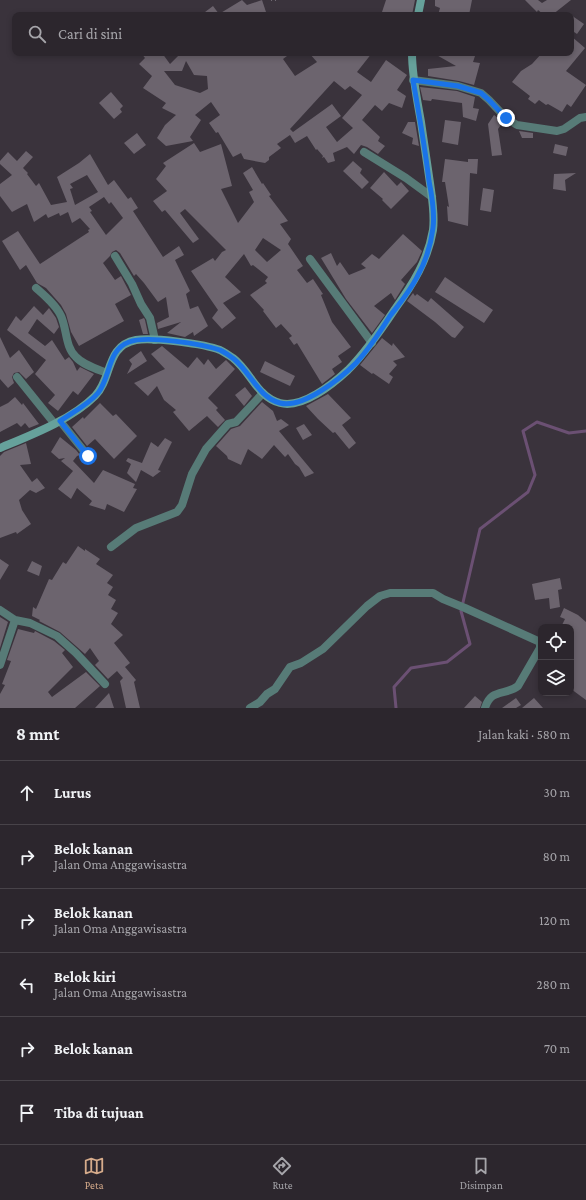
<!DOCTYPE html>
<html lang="id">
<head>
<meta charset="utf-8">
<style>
  :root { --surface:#2c262d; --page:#383239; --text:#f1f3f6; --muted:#a6a5aa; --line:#484349; --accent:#d6ab8b }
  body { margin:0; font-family:"Crimson Pro",serif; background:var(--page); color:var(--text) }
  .controls { position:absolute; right:12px; bottom:12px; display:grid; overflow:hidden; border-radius:8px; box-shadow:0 2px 6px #0003 }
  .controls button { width:36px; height:36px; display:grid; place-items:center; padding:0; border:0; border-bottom:1px solid var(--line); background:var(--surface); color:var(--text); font:20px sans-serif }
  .stop { position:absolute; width:12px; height:12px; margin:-9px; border:3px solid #1a73e8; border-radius:50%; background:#fff }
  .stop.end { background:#1a73e8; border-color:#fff; box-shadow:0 1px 4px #0008 }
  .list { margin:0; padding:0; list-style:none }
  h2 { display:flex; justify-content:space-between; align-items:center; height:52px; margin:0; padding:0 16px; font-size:17px }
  h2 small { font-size:13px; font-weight:400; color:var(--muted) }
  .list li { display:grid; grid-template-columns:26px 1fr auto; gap:12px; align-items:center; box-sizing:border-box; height:64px; padding:0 16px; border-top:1px solid var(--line) }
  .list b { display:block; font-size:15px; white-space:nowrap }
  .list p { margin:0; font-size:13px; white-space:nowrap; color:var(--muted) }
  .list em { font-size:13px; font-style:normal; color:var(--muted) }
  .icon { flex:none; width:22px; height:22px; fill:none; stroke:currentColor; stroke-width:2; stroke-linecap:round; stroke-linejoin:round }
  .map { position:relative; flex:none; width:586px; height:708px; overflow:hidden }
  .search { position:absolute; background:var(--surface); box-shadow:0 2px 6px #0003; left:12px; right:12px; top:12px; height:44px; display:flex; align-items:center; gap:10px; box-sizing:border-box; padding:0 14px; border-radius:8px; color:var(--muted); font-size:15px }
  .sheet { height:436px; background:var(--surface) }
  nav { display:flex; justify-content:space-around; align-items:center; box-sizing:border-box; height:56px; border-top:1px solid var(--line); background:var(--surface); font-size:11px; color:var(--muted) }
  nav a { display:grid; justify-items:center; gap:2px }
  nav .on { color:var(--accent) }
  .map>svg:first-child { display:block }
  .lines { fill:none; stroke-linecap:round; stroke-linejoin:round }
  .stream { stroke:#6b5073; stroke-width:3 }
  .building { fill:#6c646e; fill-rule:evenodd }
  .path { stroke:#837d85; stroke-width:1.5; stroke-dasharray:1 3; stroke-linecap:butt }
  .minor { stroke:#577b77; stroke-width:8 }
  .secondary { stroke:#66a19b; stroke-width:8 }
  .route { stroke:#1a73e8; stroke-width:5 }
</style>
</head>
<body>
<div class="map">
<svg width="586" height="708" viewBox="0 0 586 708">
  <rect width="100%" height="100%" fill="#3a333c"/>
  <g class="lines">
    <path class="stream" d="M396,708L394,687L411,668L447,662L470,644L461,611L480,529L528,492L535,475L523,431L537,422L569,433L586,431"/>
  </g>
  <path class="building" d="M242,0L247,5L262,0L267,15H201L213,6L219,14Z
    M386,0H415L412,15H381Z
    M435,0H472L469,15H438L440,8L435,6Z
    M525,0H538L542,3L547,0H571L552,15H544L538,10L537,12Z
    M571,15L584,24L577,34L571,30Z
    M571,36L585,48L566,71L586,85L571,107L567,104L562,112L548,104L546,105L539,100L535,104L528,99L530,96L512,82L521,71L532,64L542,53H571Z
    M141,53H162L170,64L181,53H291L283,59L295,76L317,62L309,53H372L357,72L371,82L386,60L407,75L397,90L406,96L402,108L389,103L382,111L375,105L362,120L380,137L378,141L385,146L378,154L367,147L361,145L354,154L347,147L333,153L335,161L328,163L324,157L322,158L323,156L317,149L316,150L307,136L295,143L290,135L277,144L281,148L269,157V160L265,163L244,159L241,153L233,157L218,132L216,133L209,123L220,115L211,102L195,115L201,120L190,137L193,141L166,146L157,138L165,125L176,115L162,108L166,103L143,88L152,76L139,64L145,58ZM186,61L194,75L207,76L208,89L200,93L175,85L164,71H182ZM334,81L345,90L350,86L362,95L342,118L353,128L337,142L326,127L341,116L332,104L293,132L290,129Z
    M433,53H476L473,62L480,63L474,85L459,81L428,76V69L456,66Z
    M420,87L457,91L475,97L473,108L479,109L476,121L463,117L462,103L432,99L431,101L423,100Z
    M111,92L123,106L120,109L122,112L114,119L99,103Z
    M494,115L503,122L498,129L502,155L492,156L488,124Z
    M445,120L461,122L458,145L442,142Z
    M408,122H415L419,146L412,144L413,138L402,133Z
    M519,131L533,133V138H522Z
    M137,133L146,145L134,154L124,143Z
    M194,143L200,152L221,144L232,186L221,189L238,223L254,202L249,192L253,190L243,173L252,167L262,184L263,183L271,195L269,196L288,221L280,224L291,239L288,244L303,266L297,270L307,283L313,279L323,294L321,295L332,322L351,347L338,356L342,362L332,369L335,374L322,384L297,343L294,345L289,338L292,336L281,324L276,328L263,311L264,310L250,295L267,283L265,281L268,277L253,265L251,266L244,254L225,277L241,292L223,303L236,318L222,329L212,318L218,310L191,271L213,258L215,261L222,252L226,250L185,209L180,213L199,239L193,243L165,210L162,212L153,201L167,191L156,179L166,166L163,163ZM263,238L281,250L267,262L255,250Z
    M555,144L568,147L566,156L553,153Z
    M26,151L33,157L23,168L28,173L27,174L36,186L39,183L51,205L67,202L57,177L79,163L90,154L108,185L114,180L128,199L131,197L138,208L133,211L163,257L179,246L184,255L175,260L190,291L186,294L190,309L198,306L208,326L194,336L193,332L185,337L167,333L181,322L158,329L157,323L169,317L166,297L158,302L144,283L136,274L134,276L120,253L116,250L112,252L110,256L103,263L115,280L121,276L131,295L115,304L124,321L79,346L71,332L66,314L61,305L46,288L37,283L26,265L20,270L2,241L18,231L40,264L89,232L88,230L90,229L80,218L72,223L68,212L60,216L59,213L48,218L46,214L34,222L27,204L12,212L0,196V184L12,175L0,164V161L8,152L17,161ZM87,175L98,192L75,205L70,189L73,188L70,184ZM104,197L109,204L111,202L123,218L106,235L90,212L92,211L89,207Z
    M445,159L468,162V159H478L477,174L470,173L468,226L448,221L447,206L449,207L445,182H442Z
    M353,161L362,169L360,173L369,182L362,189L343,171Z
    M384,172L397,186L401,182L409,191L391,209L382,200L383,199L370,188Z
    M576,173L565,180L566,191L553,189L554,174Z
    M483,188L494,190L491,212L480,210Z
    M403,234L422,251L417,262L401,280L405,284L395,300L391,293L374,306L385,315L372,333L346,299L321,258L331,253L337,266L340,262L349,275L366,268L361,264L372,254L379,259Z
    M445,277L493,310L484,323L435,292Z
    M413,293L415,296L417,294L428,302L431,298L464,327L455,338L452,337L435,322L407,301Z
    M34,306L43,315L49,308L56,318L59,327L54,334L37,319L28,333L45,346L52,340L65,360L69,357L73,362L77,371L80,367L94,374L78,395L73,391L58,411L48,403L55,395L35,374L46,360L7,330L16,316L21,321Z
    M144,318L145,320L148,334H143L139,320Z
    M0,337L10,358L19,350L34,372L26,379L19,372L14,373L12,377L14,383L8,388L0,379Z
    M382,338L392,346L393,343L405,357L393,361L397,365L389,374L393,377L389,384L373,373L372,374L360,365Z
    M162,346L188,368L197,357L204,365L208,359L216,369L226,360L235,369L208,398L218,408L216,410L225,420L218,427L207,416L189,431L173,412L176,410L164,400L157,386L148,396L134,383L165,369L151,354Z
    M141,351L147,361L127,374L132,364L129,360Z
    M265,361L295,376L290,386L260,372Z
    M245,387L252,396L244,406L235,395Z
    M328,394L351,418L342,425L356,443L349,449L335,432L333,433L318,419L306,406Z
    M15,397L22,405L23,403L39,424L29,428L25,423L21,427L17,423L0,432V407L8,403Z
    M262,402L273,411L277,421L281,419L289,425L279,431L314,473L305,477L299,467L295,464L288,454L285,457L274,445L262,459L248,449L241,465L228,459L227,456L216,446L231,429L240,426Z
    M100,403L113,416L116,414L137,436L114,459L95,439L87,446L72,427L83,417L84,419Z
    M304,424L312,435L303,440L296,428Z
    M60,437L76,450L80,455L77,456L73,461L94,483L103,470L135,484L133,488L137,489L124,512L107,504L105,510L89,505L92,501L77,488L71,499L58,489L73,471L61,461L65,458L59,459L51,452Z
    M165,438L172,442L158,470L161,471L153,477L141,470L136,482L127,473L131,464L126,461L128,458L142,463L151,442L158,447Z
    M26,443L31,464L20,465L32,482L37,478L45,488L36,493L30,490L19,500L22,510L31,524L17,534L16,532L0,538V456L4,452Z
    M78,546L85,551V549L100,559L96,564L113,575L107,583L113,587L108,595L116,600L111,609L118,613L111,624L123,635L114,643L130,663L125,667L136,680L134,682L140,708H126L120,681L123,678L117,671L108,679L95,665L99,661L90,648L85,654L60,632L39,621L40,620L32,616L33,607L36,609L49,579L52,580L63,562L66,564Z
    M0,559L9,565L0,580Z
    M32,561L42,566L39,576L27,571Z
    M560,578L562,589L558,590L560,607L550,609L549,598L535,600L532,584Z
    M564,608L578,615L586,622V700L571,689V627H561L565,619L560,617Z
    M0,617L8,622L0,648Z
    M18,629L34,633L35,631L54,641L65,650L62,653L73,667L48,692L52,697L86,672L100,686L75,708H0V694L5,685L2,684L11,661L7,660Z
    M109,693L114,708H95Z
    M475,696L482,702L480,708H464Z
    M516,698L521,705L516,708H502Z
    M534,698L543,708H522Z"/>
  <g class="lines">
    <path class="path" d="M271,0H276"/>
    <path class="minor" d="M413,80L458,86L481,93L489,100L506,118L517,125L557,131L564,129L580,118L586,117
      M364,152L406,178L432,197
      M115,256L132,284L141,304L150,318L155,340
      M310,259L372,343
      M36,288C45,296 56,305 61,316C67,329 65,347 76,357C83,365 97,369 107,373
      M17,377L54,423
      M60,421L88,456
      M111,547L136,528L177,512L182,505L192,474L206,449L228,424L236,422L263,393
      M0,610L15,620L30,623L57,636L76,653L105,684
      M0,665L15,620
      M250,708L260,702L267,694L275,689L290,667L301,663L323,649L367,606L380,596L390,593H433L443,599L465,608L540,642V648L518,686C505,696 491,688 485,708"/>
    <path class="secondary" d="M418,15L421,0
      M0,448C31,435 71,420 95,396C113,378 105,346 136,340C152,337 205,344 220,350C224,352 230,356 233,358C251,372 257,397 280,403C302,409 333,384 348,370C366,352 381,330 395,309C413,284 428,260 433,230C435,214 432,198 430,183C427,163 424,142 421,122C417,99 412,76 412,53"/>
  </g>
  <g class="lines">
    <path class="route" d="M88,456L60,421C73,412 88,405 98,393C111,377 107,350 129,342C146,335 202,344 220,350C224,352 230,356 234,359C251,373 258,397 280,403C303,409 341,378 356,363C369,349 380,332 390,316C400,303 410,291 417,277C425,263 431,244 433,228C435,213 432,196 429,181C425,147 419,114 413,80L458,86L481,93L489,100L506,118"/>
  </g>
</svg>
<div class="controls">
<button><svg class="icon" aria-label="locate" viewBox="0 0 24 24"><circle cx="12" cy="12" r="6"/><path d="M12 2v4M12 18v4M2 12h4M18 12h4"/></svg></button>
<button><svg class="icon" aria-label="layers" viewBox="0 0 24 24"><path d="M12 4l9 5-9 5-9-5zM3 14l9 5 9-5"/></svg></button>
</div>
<div class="stop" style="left:88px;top:456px"></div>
<div class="stop end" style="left:506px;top:118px"></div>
<div class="search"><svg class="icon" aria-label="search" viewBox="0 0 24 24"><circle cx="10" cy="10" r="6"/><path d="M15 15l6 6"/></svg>Cari di sini</div>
</div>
<section class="sheet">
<h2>8 mnt<small>Jalan kaki · 580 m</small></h2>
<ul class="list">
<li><svg class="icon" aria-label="ahead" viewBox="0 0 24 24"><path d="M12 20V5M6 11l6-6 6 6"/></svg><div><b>Lurus</b></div><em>30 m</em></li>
<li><svg class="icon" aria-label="right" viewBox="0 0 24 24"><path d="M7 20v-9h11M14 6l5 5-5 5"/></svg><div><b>Belok kanan</b><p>Jalan Oma Anggawisastra</p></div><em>80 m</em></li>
<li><svg class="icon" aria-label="right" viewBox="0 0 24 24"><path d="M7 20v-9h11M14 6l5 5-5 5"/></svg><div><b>Belok kanan</b><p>Jalan Oma Anggawisastra</p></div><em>120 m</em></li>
<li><svg class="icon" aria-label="left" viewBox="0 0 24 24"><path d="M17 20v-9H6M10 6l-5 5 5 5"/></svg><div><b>Belok kiri</b><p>Jalan Oma Anggawisastra</p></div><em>280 m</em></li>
<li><svg class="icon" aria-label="right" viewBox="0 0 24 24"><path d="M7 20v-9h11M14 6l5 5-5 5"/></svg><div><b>Belok kanan</b></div><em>70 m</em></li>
<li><svg class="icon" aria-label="arrive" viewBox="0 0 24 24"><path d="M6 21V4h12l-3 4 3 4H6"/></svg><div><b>Tiba di tujuan</b></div></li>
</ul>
</section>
<nav>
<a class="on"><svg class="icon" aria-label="map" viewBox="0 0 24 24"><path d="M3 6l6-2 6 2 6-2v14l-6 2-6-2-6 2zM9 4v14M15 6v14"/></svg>Peta</a>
<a><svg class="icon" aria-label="directions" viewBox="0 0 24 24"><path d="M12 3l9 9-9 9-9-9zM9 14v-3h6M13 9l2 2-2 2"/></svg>Rute</a>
<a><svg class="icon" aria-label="saved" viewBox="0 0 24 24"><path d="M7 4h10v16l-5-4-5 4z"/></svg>Disimpan</a>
</nav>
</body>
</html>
